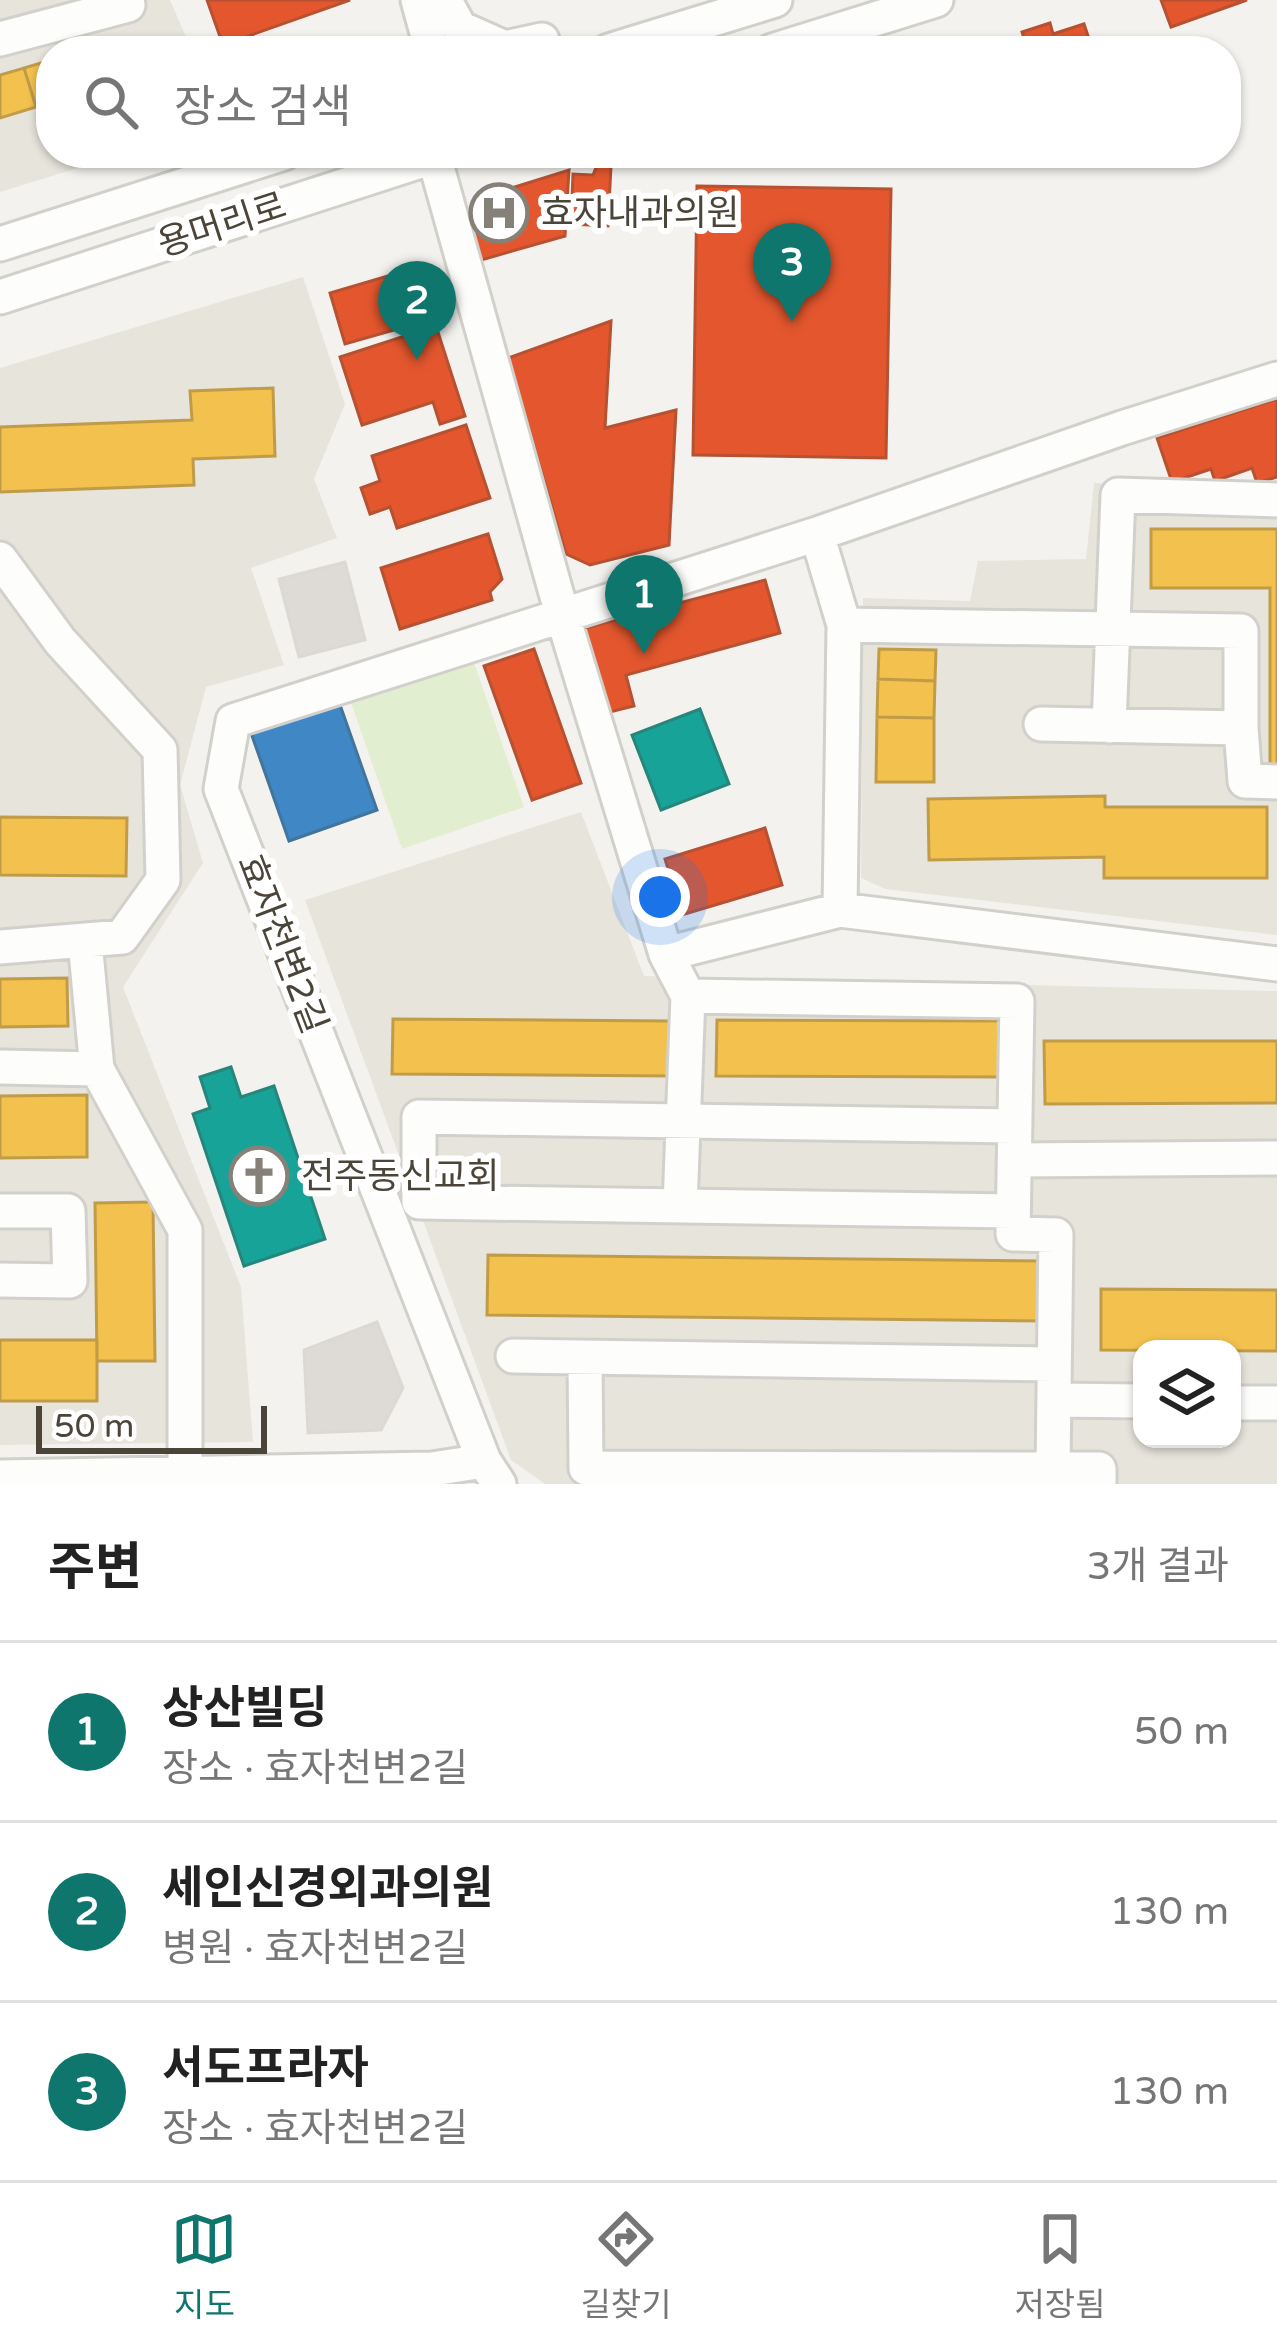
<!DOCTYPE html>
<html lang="ko">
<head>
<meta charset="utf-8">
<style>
  :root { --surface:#fff; --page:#f6f6f6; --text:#222; --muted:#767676; --line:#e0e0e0; --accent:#0f766e }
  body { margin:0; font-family:"Varela Round","Noto Sans KR",sans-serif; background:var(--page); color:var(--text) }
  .controls { position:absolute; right:36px; bottom:36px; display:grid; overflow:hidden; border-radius:24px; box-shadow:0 3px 9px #0004 }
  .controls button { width:108px; height:108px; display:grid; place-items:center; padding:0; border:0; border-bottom:3px solid var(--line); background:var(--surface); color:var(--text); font:60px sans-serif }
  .scale { position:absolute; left:36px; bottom:30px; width:231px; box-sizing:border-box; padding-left:12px; border:6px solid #4b4439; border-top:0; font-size:33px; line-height:42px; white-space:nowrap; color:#4b4439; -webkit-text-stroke:9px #fff; paint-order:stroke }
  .you { position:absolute; left:660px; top:897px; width:42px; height:42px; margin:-30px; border:9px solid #fff; border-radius:50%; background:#1a73e8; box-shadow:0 0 0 18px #1a73e833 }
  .badge { display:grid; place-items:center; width:78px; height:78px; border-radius:50%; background:var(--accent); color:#fff; font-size:39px; font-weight:700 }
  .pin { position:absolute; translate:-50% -99px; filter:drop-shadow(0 3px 6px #0008) }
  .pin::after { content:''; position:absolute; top:63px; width:42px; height:36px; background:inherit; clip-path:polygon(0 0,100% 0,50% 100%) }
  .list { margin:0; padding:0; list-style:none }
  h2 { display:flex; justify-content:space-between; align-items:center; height:156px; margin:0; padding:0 48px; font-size:51px }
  h2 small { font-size:39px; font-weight:400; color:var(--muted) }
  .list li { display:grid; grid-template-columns:78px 1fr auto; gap:36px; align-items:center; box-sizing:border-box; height:180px; padding:0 48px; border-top:3px solid var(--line) }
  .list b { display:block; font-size:45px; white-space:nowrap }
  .list p { margin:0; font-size:39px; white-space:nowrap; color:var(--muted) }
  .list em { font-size:39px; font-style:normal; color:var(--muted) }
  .icon { flex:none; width:66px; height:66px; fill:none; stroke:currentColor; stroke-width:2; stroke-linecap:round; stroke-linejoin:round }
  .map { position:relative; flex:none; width:1277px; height:1484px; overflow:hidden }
  .search { position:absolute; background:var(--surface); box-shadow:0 3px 9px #0004; left:36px; right:36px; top:36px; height:132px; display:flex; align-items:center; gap:30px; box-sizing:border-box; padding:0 42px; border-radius:48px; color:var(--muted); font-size:45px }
  .sheet { height:696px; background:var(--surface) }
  nav { display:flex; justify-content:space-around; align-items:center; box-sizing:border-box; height:168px; border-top:3px solid var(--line); background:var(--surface); font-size:33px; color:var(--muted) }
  nav a { display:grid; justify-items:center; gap:6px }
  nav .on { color:var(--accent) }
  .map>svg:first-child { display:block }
  .residential { fill:#e7e4dc; fill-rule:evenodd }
  .green { fill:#e1eecf }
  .homes { fill:#f2c14e; stroke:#c09c48; stroke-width:3 }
  .shops { fill:#e4572e; stroke:#b65131; stroke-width:3 }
  .schools { fill:#3f88c5; stroke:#43749b; stroke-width:3 }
  .public { fill:#17a398; stroke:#27867c; stroke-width:3 }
  .building { fill:#dedbd6; stroke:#dcd9d4; stroke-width:3 }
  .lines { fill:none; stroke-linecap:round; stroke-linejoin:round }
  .minor-casing { stroke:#d2d0cb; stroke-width:39 }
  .minor { stroke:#fdfdfc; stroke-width:33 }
  .labels { text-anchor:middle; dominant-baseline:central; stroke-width:12; stroke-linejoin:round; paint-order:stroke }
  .poi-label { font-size:36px; fill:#4b4439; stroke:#fff; text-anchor:start }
  .street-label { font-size:36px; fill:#4b4439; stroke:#fff }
</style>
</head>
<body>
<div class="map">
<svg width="1277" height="1484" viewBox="0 0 1277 1484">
  <rect width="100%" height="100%" fill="#f4f2ee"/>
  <path class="residential" d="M0,0H170L192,51H51V153H127L0,192Z
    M303,277L345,404L314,479L337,538L251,568L284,665L206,687L180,785L203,863L123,987L241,1287L253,1442L0,1445V368Z
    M1094,483L1277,492V935L885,889L861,878L863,598L970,601L978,561L1086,559Z
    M581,812L644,976L1277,991V1484H545L511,1460L305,900ZM1142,1349H1232V1439H1142Z"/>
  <path class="green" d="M471,654L524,807L402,849L349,697Z"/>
  <path class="homes" d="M51,60V102L36,107L24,68Z
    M24,68L36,107L0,118V75Z
    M273,388L275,456L193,459L194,485L0,492V427L192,420L190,391Z
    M1151,529H1277V772H1270V588H1151Z
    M879,649L936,650L935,681L878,679Z
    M878,679L935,681L934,718L877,717Z
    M877,717L934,718V782H876Z
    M1105,796V807H1267V878H1104V857L929,860L928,799Z
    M0,817L127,818L126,876L0,875Z
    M67,978L68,1026L0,1027V979Z
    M393,1019L671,1021L670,1076L392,1074Z
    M717,1020L1005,1021V1077L716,1076Z
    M1044,1041H1277V1103L1045,1104Z
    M87,1095V1157L0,1158V1096Z
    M153,1202L155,1361H97L95,1203Z
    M488,1255L1044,1261L1043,1321L487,1315Z
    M1101,1289L1277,1290V1351L1101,1350Z
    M0,1340H97V1401H0Z"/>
  <path class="shops" d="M207,0H350L223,45Z
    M1161,0H1247L1171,27Z
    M1050,23L1053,34L1084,24L1093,51H1028L1022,32Z
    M597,165L611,166L608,226L571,224L573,174L593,175Z
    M569,170L565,236L467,264L462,226L486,196Z
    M697,186L891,189L886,458L693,455Z
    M418,267L433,319L345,344L330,293Z
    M611,321L605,428L676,410L669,545L590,565L566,554L508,358Z
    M436,326L465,416L440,424L433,402L362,425L340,357Z
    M1277,399V477L1257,483L1252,468L1215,481L1211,469L1172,482L1157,438Z
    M466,425L490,498L397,528L390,507L370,514L361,488L380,481L372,456Z
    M488,534L502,579L490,592L492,600L400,629L381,568Z
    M765,580L780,633L626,675L634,706L602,714L579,630Z
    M534,649L581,783L532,800L484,666Z
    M765,828L782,885L682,915L665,859Z"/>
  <path class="schools" d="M339,702L377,810L289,841L251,733Z"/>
  <path class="public" d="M700,709L729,784L661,810L632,735Z
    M231,1067L241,1097L274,1086L325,1239L244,1266L193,1114L210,1108L200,1077Z"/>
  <path class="building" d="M345,562L365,640L299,657L279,579Z
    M377,1322L403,1388L381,1430L308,1433L304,1350Z"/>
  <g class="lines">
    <defs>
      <path id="minor" d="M418,0L432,51
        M420,5L445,1L460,28L505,48L542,40L544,51
        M0,39L128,5L126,0
        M609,51L775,0
        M772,51L936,0
        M433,153L562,614L666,954L688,996L1017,1001L1013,1234L1056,1235L1053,1469H1099V1484
        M0,244L284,153
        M0,297L445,153
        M817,534L844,625L840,910
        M0,559L60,641L160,750L163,880L122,937L0,947
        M844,625L1241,631V728L1041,724
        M1109,726L1118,495L1277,500
        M1241,728L1245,781L1277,782
        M85,941L97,1069L185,1230V1474
        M666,954L840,910L1277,964
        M0,1067L97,1069
        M1015,1160L1277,1158
        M680,1206L688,996
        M0,1211H68L70,1281L0,1280
        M1013,1211L419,1202V1117L1015,1126
        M513,1356L1054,1364
        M585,1358L586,1468L1053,1469
        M1054,1400L1142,1401
        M1232,1403H1277
        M0,1477L432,1469L484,1461
        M499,1484L484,1461L221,789L233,721L817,534L1122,428L1277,379"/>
    </defs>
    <use href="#minor" class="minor-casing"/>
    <use href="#minor" class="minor"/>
  </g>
  <defs>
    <symbol id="hospital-ring" viewBox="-11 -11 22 22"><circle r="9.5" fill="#fff" stroke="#868178" stroke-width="1.5"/><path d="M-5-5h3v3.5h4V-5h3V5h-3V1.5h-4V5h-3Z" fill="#868178"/></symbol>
    <symbol id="church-ring" viewBox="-11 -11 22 22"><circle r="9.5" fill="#fff" stroke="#868178" stroke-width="1.5"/><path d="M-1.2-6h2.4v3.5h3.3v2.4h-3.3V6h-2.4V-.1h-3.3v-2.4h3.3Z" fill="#868178"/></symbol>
  </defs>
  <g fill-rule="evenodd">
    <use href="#hospital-ring" x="466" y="180" width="66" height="66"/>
    <use href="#church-ring" x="226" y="1143" width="66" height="66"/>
  </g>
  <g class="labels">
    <g class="poi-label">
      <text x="541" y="213">효자내과의원</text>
      <text x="301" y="1176">전주동신교회</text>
    </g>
    <g class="street-label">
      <text transform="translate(222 225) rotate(-18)">용머리로</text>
      <text transform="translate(282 944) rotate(69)">효자천변2길</text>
    </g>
  </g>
</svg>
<div class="controls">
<button><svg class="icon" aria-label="layers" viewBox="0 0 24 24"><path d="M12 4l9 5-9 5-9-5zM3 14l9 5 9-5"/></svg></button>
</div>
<div class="scale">50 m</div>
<div class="you"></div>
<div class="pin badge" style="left:644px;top:654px">1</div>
<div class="pin badge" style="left:417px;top:360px">2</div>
<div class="pin badge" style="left:792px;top:322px">3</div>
<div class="search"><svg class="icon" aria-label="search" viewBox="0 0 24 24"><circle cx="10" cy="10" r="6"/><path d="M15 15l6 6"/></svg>장소 검색</div>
</div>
<section class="sheet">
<h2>주변<small>3개 결과</small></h2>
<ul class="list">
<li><span class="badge">1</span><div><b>상산빌딩</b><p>장소 · 효자천변2길</p></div><em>50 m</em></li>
<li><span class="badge">2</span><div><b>세인신경외과의원</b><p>병원 · 효자천변2길</p></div><em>130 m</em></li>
<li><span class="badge">3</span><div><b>서도프라자</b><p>장소 · 효자천변2길</p></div><em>130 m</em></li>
</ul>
</section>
<nav>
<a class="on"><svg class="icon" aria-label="map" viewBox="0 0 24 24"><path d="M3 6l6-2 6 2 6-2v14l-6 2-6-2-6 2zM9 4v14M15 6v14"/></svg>지도</a>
<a><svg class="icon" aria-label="directions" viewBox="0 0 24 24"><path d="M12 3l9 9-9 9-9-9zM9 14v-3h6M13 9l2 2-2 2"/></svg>길찾기</a>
<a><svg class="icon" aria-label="saved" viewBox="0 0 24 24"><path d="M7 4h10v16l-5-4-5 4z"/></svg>저장됨</a>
</nav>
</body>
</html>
